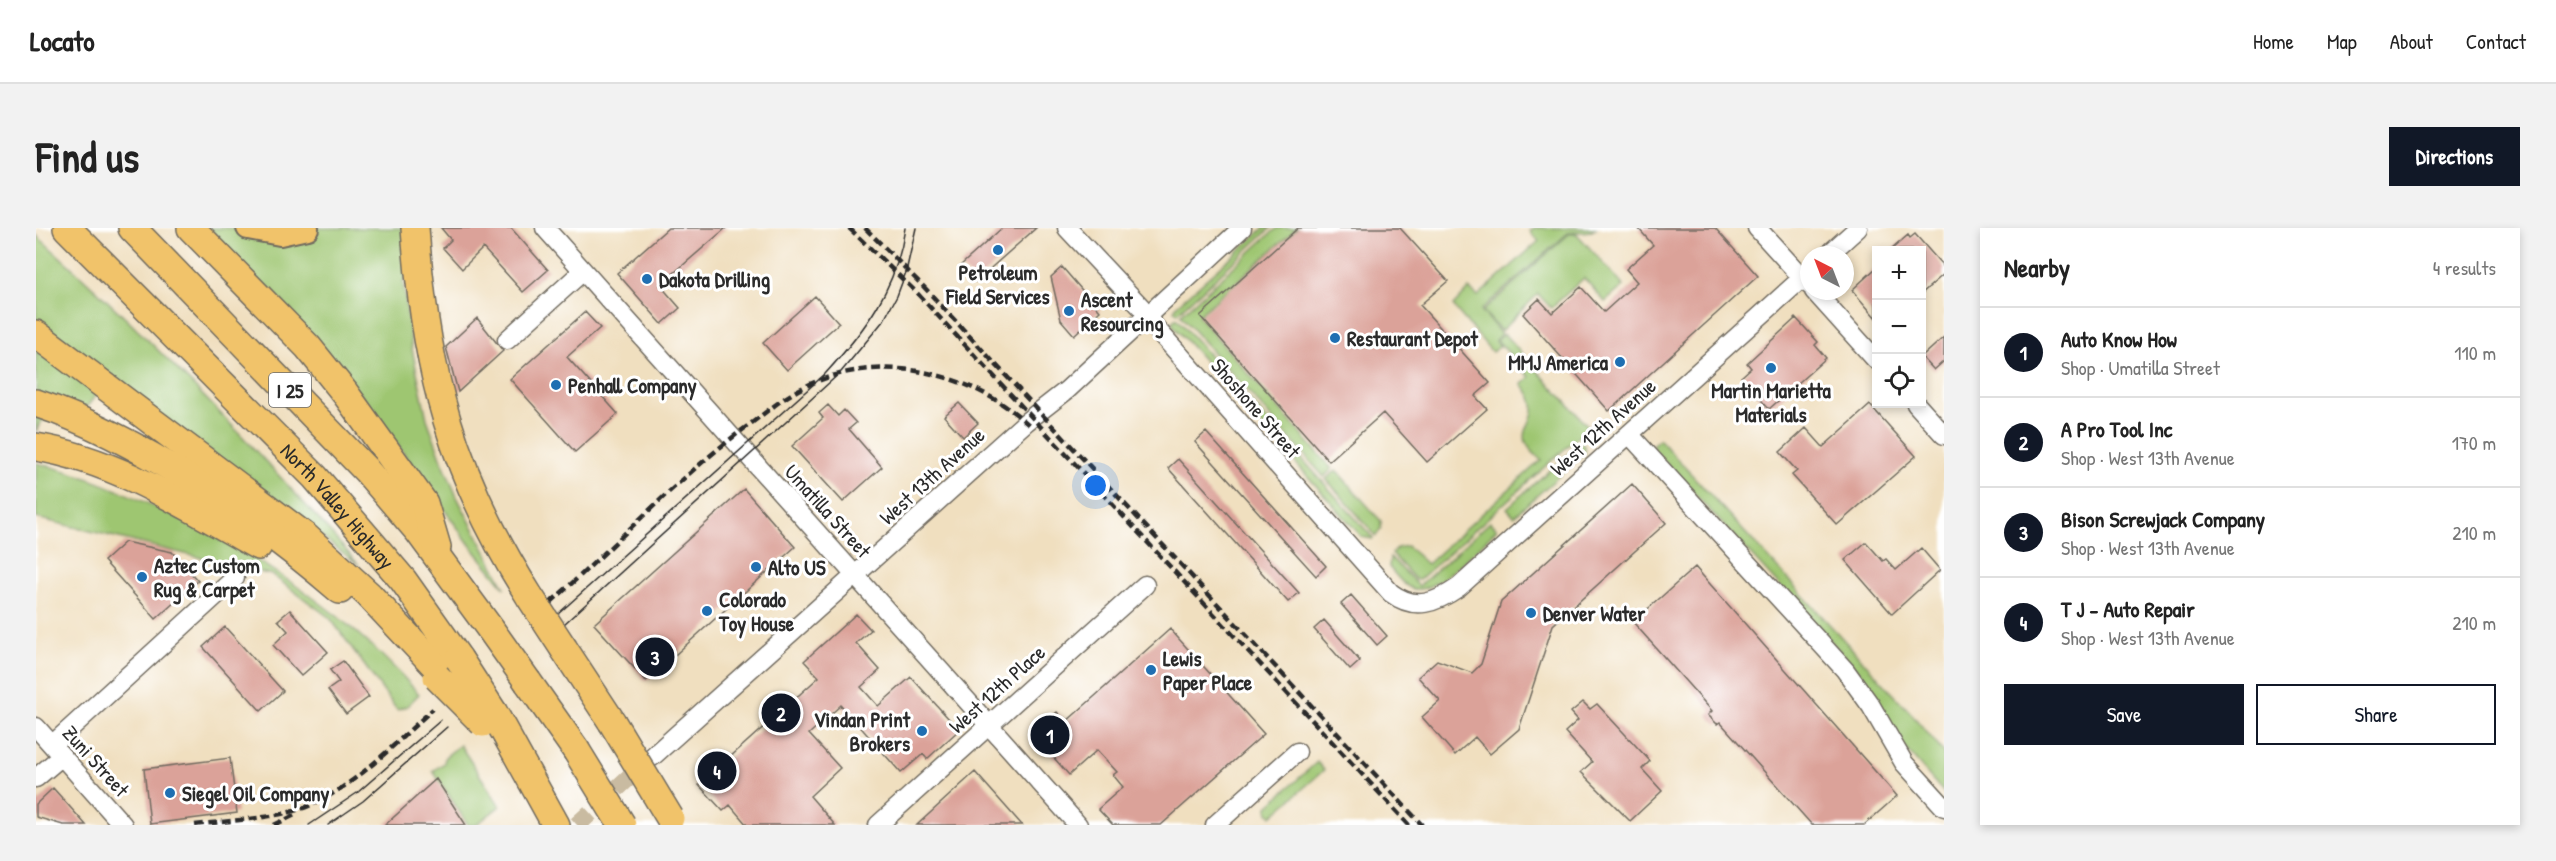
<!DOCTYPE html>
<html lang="en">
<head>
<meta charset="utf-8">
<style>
  :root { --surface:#fff; --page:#f2f2f2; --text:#222; --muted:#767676; --line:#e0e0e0; --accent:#111827 }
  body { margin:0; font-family:"Patrick Hand",sans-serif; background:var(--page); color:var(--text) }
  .controls { position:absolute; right:18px; top:18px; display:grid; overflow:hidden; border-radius:0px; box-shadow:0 3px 9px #0003 }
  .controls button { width:54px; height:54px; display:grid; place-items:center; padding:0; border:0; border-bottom:2px solid var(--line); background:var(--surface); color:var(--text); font:30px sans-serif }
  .compass { position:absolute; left:1764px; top:18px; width:54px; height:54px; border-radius:50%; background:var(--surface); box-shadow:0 3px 9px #0003; rotate:318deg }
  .you { position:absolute; left:1060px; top:258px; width:21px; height:21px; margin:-15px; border:4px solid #fff; border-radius:50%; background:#1a73e8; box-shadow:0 0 0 9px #1a73e833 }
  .badge { display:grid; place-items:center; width:39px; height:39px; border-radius:50%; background:var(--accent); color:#fff; font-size:20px; font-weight:700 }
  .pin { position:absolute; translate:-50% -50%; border:3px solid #fff; box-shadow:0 2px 6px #0006 }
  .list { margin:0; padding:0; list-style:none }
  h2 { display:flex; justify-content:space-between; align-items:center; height:78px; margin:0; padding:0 24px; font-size:26px }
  h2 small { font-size:20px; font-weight:400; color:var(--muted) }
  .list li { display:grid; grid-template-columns:39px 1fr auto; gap:18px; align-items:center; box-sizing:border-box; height:90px; padding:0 24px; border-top:2px solid var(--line) }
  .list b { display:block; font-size:22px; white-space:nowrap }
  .list p { margin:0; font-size:20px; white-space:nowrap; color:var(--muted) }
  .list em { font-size:20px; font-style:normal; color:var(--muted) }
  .actions { display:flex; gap:12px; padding:18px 24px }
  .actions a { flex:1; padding:14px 0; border:2px solid var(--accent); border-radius:0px; text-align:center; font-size:21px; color:var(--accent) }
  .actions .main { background:var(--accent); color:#fff }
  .icon { flex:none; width:33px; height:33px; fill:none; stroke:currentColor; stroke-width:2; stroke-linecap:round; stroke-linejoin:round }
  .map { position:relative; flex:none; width:1908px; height:597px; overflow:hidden; border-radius:0px }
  header { display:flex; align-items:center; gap:36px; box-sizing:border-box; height:84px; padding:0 30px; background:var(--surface); border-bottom:2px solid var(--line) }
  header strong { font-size:28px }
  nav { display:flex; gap:33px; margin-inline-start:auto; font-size:21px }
  .intro { display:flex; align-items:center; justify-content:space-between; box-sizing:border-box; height:144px; padding:0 36px }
  h1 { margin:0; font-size:42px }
  .button { padding:15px 27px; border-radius:0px; background:var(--accent); color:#fff; font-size:21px; font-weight:700 }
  main { display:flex; gap:36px; padding:0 36px }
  aside { flex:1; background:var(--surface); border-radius:0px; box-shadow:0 3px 9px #0003 }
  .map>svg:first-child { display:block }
  .green { fill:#9ec671; stroke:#64784e; stroke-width:1.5 }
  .building { fill:#dba299 }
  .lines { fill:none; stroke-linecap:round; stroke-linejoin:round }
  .minor-tunnel { stroke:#c9bba1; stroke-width:18; stroke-dasharray:18 9; stroke-linecap:butt }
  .minor-casing { stroke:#706a5f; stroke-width:21 }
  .major-casing { stroke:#706a5f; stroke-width:26 }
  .highway-casing { stroke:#706a5f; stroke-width:30 }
  .minor { stroke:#fff; stroke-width:18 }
  .major { stroke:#f1c36a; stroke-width:22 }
  .highway { stroke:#f1c36a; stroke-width:27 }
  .tram { stroke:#2b2b2b; stroke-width:1.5 }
  .rail { stroke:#2b2b2b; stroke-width:4.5; stroke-dasharray:9 4.5; stroke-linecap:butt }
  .highway-bridge-casing { stroke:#706a5f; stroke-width:30; stroke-linecap:butt }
  .highway-bridge { stroke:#f1c36a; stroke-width:27 }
  .poi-dot { fill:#1f6fb2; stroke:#fff; stroke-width:2 }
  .labels { text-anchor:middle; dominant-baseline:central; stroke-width:6; stroke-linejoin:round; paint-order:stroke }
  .shield { fill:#fff; stroke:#6b6b6b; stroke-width:1.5 }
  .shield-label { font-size:20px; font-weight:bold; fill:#2b2b2b }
  .poi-label { font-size:21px; font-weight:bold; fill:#2b2b2b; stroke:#fff; text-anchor:start }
  .street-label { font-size:21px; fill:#2b2b2b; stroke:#fff }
</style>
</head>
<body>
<header>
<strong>Locato</strong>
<nav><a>Home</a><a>Map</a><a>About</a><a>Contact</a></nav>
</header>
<div class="intro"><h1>Find us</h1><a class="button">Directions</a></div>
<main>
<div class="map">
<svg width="1908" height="597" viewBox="0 0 1908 597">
  <rect width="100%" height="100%" fill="#fff"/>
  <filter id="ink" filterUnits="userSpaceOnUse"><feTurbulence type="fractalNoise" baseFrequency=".0167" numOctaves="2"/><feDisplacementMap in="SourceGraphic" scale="12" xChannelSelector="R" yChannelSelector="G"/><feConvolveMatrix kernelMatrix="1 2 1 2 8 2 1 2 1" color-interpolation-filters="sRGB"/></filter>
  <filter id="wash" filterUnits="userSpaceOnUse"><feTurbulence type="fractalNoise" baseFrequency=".008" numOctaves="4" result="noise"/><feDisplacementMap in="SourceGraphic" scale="24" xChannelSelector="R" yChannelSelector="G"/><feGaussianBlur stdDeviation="1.35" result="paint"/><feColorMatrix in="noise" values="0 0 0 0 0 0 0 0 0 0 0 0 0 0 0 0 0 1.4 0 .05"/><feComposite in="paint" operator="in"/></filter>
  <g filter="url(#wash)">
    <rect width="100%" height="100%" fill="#f0dfbf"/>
    <path class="green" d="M172,0H396L367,54L376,121L391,191L407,235L421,269L469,360L434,317L328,171Z
      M1228,0H1235L1141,85L1138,82L1141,77Z
      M1241,0H1261L1162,88L1296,241L1288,249L1144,87Z
      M1498,0H1560L1556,3L1532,5L1445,82L1465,106L1459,112L1464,118L1456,124L1417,78L1433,61L1442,68L1503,13L1494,3Z
      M1533,6H1541L1588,58L1569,74L1548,50L1515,80L1502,66L1465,103L1447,83Z
      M0,7C115,110 222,221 323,337L74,149L46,185L5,193L0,204Z
      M1140,90L1337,310L1336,311L1326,309L1138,99L1136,94Z
      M1468,106L1553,199L1383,352L1379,351L1356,326L1361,320L1371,318L1391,336L1505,232C1500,227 1492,221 1490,214C1484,196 1512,185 1486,156L1494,149L1461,112Z
      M1623,211L1874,484L1908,525V565L1868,519L1824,445L1619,223L1616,217Z
      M1545,214L1549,219V225L1478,288L1471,280Z
      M0,235C44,245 83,262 124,281C222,326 312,385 383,466L371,478L361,482L294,390L236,347L0,290Z
      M1300,242L1345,293V301L1340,308L1290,251Z
      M1454,294L1461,301C1444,317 1401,366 1378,361C1367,358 1360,347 1353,339L1354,329L1383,358Z
      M424,517L464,578L440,597H432L397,543L408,535L409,529Z
      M1281,534L1288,542L1236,588L1232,583V578Z"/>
    <g id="blocks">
      <path class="building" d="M405,0H475L512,42L487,64L447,20L426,41L407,20L415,12Z
        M632,0H690L624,57L644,80L626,96L581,45Z
        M966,0H1000L939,54L924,38Z
        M1262,0H1364L1412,53L1384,77L1454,155L1439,168L1451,181L1391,234L1347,185L1293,233L1164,88Z
        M1602,0H1679L1722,48L1573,183L1487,86L1503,71L1516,85L1545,59L1568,84L1601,54L1590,41L1617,17Z
        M1879,6L1908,39V46L1886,65V22H1855L1872,7L1874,10Z
        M1026,39L1064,83L1038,107L1025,92L1015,49Z
        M1840,40V90L1816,62Z
        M779,68L803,95L751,142L727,115Z
        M549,84L564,100L531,129L582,186L539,224L474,151Z
        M441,90L467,123L422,164L410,119Z
        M1760,90L1782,114L1779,117L1790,130L1733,181L1705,149L1715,140L1711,135Z
        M1908,109V133L1898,142L1886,129Z
        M923,175L942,195L927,209L908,188Z
        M792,177L802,188L808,182L820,195L813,201L846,239L807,274L756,218L787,190L783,185Z
        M1834,177L1880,228L1801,297L1756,247L1761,243L1744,224L1770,200L1787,219Z
        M1170,204L1290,338L1280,348L1159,214Z
        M1142,231L1263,365L1252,374L1132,240Z
        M1596,256L1630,295L1517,397L1483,501L1454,526L1439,509L1419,527L1386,489L1404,473L1382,449L1401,432L1436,445L1445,436L1465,374Z
        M708,261L759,319L610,453L558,396Z
        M89,314L136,324L162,353L120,391L68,333Z
        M1830,314L1847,333L1850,331L1860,342L1885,320L1904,342L1856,386L1809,332Z
        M1659,339L1861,568L1828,597H1776L1684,494L1681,496L1672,487L1676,483L1597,394Z
        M1315,367L1351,408L1341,417L1305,376Z
        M254,382L292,424L265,448L237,417L252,403L242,392Z
        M820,386L835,402L820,415L844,442L825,459L842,478L875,449L923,502L891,531L887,526L865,545L805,477L773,506L804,540L774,568L799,597H711L694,577L687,583L663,557L783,449L768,433Z
        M1288,392L1324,433L1314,442L1278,401Z
        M189,399L247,463L225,483L167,419Z
        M1134,401L1228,506L1125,597H1077L1062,581L1087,559L1077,547L1081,544L1061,522L1033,547L997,506L1021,484L1030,494Z
        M307,433L333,469L310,486L292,462L303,454L294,442Z
        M1547,474L1554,481L1561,476L1614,533L1606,541L1626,563L1594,593L1545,544L1556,534L1529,504L1542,492L1535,484Z
        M194,530L201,585L114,596L108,541Z
        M939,544L986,597H881Z
        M400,551L430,597H349Z
        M17,560L50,597H27L0,589V576Z"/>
    </g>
  </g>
  <g filter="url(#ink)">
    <use href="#blocks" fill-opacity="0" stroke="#706a5f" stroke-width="1.5"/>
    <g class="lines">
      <path class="minor-tunnel" d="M541,597L610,534"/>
      <defs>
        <path id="minor" d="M509,0L1042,597
          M1031,0L1105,79L1118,98L1355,365C1379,383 1400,375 1423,359L1773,44
          M1721,0L1773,57
          M1792,27L1822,0
          M1778,63L1840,132
          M471,112L547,43
          M1880,176L1908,207
          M1593,206L1809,442L1835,478L1868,535L1908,579
          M0,499L87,597
          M16,517L199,350
          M616,529L990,194L1031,162L1206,0
          M0,550L26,528
          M842,597L1109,357
          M1179,597L1261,524"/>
        <path id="major" d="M212,0L244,6L271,0"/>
        <g id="highway">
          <path id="s1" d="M31,0L279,249L367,352L423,431"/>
          <path d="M96,0L330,242L383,304L455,402"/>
          <path d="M155,0L272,119L309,165L388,275L401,319"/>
          <path d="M379,0C389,144 416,246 494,369"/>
          <path d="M0,106L270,309L333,367L406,445"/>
          <path d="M0,175C102,209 223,292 304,362"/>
          <path d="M0,219C80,232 152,279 222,318"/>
          <path d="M528,421L576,494"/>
          <path d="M492,454L540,522"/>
          <path d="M458,485L520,597"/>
        </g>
      </defs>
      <use href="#minor" class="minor-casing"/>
      <use href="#major" class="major-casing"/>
      <use href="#highway" class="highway-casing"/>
      <use href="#minor" class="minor"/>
      <use href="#major" class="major"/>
      <use href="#highway" class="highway"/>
      <path class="tram" d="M522,386L789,146C829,102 861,60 869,0
        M528,396L805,144L848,92L861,68L870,44L880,0
        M273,597L321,565L405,492
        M292,597L327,573L411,499"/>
      <path class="rail" d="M813,0L880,64L1373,597
        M829,0L888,59L1386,597
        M514,375C582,315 644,247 717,194C733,182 748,169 766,160C841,122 933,142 993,197
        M159,597C195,592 245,591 277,576C323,555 360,514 397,481
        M238,597L259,587"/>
      <defs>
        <path id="highway-bridge" d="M494,369L528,421
          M455,402L492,454
          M423,431L458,485
          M401,449L447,495
          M576,494L634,590
          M540,522L586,597"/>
      </defs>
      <use href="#highway-bridge" class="highway-bridge-casing"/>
      <use href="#highway-bridge" class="highway-bridge"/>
    </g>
  </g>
  <g class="poi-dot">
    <circle cx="962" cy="22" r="6"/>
    <circle cx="611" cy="51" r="6"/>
    <circle cx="1033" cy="83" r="6"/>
    <circle cx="1299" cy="110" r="6"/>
    <circle cx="1584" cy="134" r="6"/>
    <circle cx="1735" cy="140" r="6"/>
    <circle cx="520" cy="157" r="6"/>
    <circle cx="720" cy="339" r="6"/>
    <circle cx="106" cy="349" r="6"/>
    <circle cx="671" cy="383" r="6"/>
    <circle cx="1495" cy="385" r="6"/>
    <circle cx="1115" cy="442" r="6"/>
    <circle cx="886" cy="503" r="6"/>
    <circle cx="134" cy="565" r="6"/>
  </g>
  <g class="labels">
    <rect class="shield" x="233" y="145" width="42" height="34" rx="4.5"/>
    <g class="shield-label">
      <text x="254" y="162">I 25</text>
    </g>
    <g class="poi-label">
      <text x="962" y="44" text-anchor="middle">Petroleum<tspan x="962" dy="24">Field Services</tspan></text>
      <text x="623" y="51">Dakota Drilling</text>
      <text x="1045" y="71">Ascent<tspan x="1045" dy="24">Resourcing</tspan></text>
      <text x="1311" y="110">Restaurant Depot</text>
      <text x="1572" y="134" text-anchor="end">MMJ America</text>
      <text x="532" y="157">Penhall Company</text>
      <text x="1735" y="162" text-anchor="middle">Martin Marietta<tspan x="1735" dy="24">Materials</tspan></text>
      <text x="118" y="337">Aztec Custom<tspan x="118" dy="24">Rug &amp; Carpet</tspan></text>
      <text x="732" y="339">Alto US</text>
      <text x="683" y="371">Colorado<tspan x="683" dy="24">Toy House</tspan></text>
      <text x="1507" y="385">Denver Water</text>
      <text x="1127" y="430">Lewis<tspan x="1127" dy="24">Paper Place</tspan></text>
      <text x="874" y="491" text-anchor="end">Vindan Print<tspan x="874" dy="24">Brokers</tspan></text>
      <text x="146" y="565">Siegel Oil Company</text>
    </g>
    <g class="street-label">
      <text transform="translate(1220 180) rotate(49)">Shoshone Street</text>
      <text transform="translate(1567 199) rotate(-42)">West 12th Avenue</text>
      <text transform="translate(896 248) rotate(-42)">West 13th Avenue</text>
      <text stroke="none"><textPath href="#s1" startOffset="388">North Valley Highway</textPath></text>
      <text transform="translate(792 283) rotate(48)">Umatilla Street</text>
      <text transform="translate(961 461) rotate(-42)">West 12th Place</text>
      <text transform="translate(60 533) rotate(48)">Zuni Street</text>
    </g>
  </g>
</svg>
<div class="controls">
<button>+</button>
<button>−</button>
<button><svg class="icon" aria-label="locate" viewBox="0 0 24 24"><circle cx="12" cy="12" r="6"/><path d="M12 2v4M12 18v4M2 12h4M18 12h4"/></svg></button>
</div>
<svg class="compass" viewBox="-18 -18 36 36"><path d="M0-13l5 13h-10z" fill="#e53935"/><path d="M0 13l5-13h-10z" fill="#767676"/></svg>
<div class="you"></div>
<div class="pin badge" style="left:1014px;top:507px">1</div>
<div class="pin badge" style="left:745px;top:485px">2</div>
<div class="pin badge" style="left:619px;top:429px">3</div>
<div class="pin badge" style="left:681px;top:543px">4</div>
</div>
<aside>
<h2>Nearby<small>4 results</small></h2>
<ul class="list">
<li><span class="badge">1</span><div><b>Auto Know How</b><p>Shop · Umatilla Street</p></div><em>110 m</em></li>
<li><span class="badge">2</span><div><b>A Pro Tool Inc</b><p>Shop · West 13th Avenue</p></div><em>170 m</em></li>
<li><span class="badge">3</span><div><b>Bison Screwjack Company</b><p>Shop · West 13th Avenue</p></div><em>210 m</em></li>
<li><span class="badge">4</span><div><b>T J - Auto Repair</b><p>Shop · West 13th Avenue</p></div><em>210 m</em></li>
</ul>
<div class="actions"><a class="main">Save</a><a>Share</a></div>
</aside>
</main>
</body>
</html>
